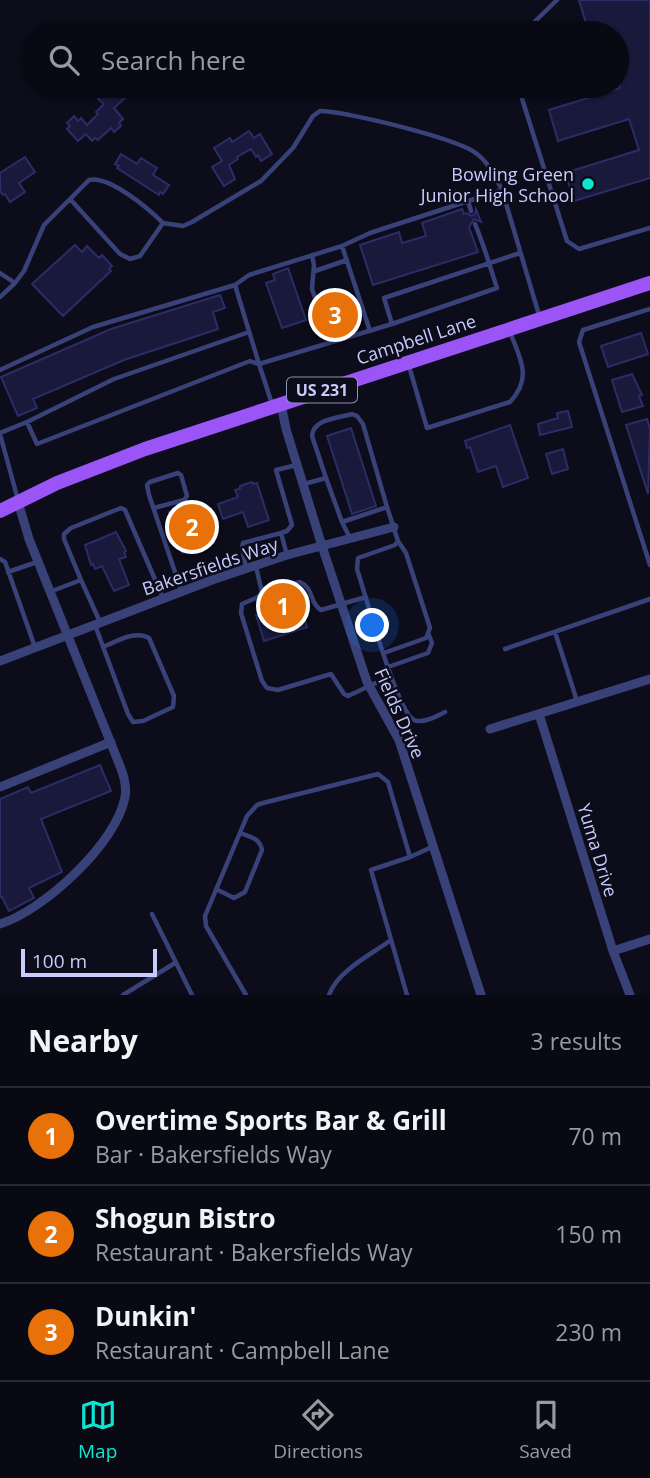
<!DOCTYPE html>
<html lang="en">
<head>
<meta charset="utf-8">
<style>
  :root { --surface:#090914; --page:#171722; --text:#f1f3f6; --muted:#999aa0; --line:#292a34; --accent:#0be6d2 }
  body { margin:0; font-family:"Open Sans",sans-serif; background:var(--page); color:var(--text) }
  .scale { position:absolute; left:21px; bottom:18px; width:136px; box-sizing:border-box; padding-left:7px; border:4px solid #c8ccfc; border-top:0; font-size:19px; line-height:24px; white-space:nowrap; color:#c8ccfc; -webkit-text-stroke:5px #0c0c1b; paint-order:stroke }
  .you { position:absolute; left:373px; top:626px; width:24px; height:24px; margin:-18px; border:5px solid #fff; border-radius:50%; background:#1a73e8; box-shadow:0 0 0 10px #1a73e833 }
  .badge { display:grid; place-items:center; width:46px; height:46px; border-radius:50%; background:var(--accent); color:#fff; font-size:23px; font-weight:700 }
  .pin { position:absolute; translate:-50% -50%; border:4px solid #fff; box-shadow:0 2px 7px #0006 }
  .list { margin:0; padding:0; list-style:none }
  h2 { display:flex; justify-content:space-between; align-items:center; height:91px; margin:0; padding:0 28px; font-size:30px }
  h2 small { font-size:23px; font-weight:400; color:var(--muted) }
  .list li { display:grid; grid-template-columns:46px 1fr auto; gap:21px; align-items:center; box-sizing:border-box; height:98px; padding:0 28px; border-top:2px solid var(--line) }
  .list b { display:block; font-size:26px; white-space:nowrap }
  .list p { margin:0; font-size:23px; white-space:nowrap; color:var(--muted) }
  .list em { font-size:23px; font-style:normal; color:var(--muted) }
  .icon { flex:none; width:38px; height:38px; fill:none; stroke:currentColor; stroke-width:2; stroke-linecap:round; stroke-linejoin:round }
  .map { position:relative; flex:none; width:650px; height:995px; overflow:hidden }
  .search { position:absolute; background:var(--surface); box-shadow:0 2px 5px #0004; left:21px; right:21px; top:21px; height:77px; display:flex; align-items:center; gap:18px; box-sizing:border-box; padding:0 24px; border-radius:38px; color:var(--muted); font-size:26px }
  .sheet { height:385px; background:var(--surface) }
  nav { display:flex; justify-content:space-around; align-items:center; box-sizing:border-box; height:98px; border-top:2px solid var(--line); background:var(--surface); font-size:19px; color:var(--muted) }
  nav a { display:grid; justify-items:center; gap:4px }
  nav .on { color:var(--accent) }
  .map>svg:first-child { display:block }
  .building { fill:#19193b; stroke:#2c2c66; stroke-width:2 }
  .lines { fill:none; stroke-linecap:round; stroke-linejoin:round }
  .lane { stroke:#394278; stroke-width:4.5 }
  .street { stroke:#394278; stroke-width:9 }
  .primary { stroke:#9b55f7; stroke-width:14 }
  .poi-dot { fill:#0be6d2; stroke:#0c0c1b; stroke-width:2.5 }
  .labels { text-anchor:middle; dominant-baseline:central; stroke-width:5; stroke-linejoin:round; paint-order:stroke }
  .shield { fill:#0c0c1b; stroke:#9092b8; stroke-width:2 }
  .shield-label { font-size:16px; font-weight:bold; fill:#c8ccfc }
  .poi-label { font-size:18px; fill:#c8ccfc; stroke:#0c0c1b; text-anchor:end }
  .street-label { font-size:18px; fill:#c8ccfc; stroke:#0c0c1b }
</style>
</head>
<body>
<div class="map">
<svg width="650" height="995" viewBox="0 0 650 995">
  <rect width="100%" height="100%" fill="#0c0c1b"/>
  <path class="building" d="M579,0H650V178L574,201L565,173L639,150L629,119L558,141L549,110L620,88L617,79V33H589Z
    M104,86H114L125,98L114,108L123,119L119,123L121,126L114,132L111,128L98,140L95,138L92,141L86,134L78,141L67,129L70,126L67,123L74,116L78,121L81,118L87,125L98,114L96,112L104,104L98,99L101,96L97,92Z
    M249,131L254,138L260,134L272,154L261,161L258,155L256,157L251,149L237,157L238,159L229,165L235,179L224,186L212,167L222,161L214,148L230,138L232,142Z
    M121,154L137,164L141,158L157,168L153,175L169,185L163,194L160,192L159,195L117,168L119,166L115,164Z
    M25,157L35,172L19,183L25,192L10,202L5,194L3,195L0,191V173Z
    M462,209L464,214L467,213L471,216L475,214L476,209L481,222L474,219L469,227L478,252L373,285L360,245L399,232L402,243L426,236L422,223Z
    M75,245L82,252L87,246L99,258L102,255L112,266L109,269L111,271L63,316L32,284Z
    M288,268L306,320L282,328L266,283L275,280L273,274Z
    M220,295L225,308L213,312L218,329L124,360L33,399L37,408L18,416L1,377L111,329Z
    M336,298L347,325L332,328L323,302Z
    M641,333L648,354L608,367L601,346Z
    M632,374L642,395L639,396L643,406L622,412L612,380Z
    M568,411L572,427L540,435L538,424L558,418L557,413Z
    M647,419L650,429L648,494L626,425Z
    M510,425L528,478L503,487L496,466L478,472L470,447L467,448L465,441Z
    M351,428L376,506L352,514L327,436Z
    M563,449L568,469L552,474L546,454Z
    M252,482L253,484L257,483L269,520L248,527L243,512L223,519L218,504L238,497L235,490L240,489V486Z
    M196,502L199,510L203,508L214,543L182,553L169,512Z
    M116,532L126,551L124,552L126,557L119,559L129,585L114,591L102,566L95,569L93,564L91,565L85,545Z
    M298,599L307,627L264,641L256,615L267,612L266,609Z
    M100,765L111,791L41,819L62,872L29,888L34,898L9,911L2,897H0V799L28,787L31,793Z"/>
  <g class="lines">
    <path class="lane" d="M523,33L557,0
      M518,86L567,241L579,249L650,228
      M468,201L471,211
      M163,223L183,226L192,222L261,181L293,148L313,116L320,111C345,111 460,139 477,154C489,163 495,177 502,190L539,315
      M475,224C484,245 490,267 497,288L392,324L384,298L520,253
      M342,246L370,233L502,190
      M312,255L314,265L312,289L330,342
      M315,271L347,260
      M0,273L15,283
      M235,285L249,275L342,246L370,331
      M0,297L15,283L24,271L44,225L89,180C109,175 149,209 163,223L140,256L130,259L120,254L70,199
      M650,309L583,330L579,342L650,565
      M409,366L427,428L510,402C533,378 520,358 510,332
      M0,370L93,327L235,285L259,364
      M272,404L259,364L392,324
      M27,422L114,379L249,332
      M0,433L27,422L37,444L250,361L258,364
      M0,434L18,500
      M326,478L312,436C313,419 338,418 352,414L357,416L363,424L387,507
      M304,484L326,478L342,522L387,507L398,541L395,545L358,558L357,569C365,593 397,712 414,720C423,724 437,716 445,712
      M154,508L184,500L187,496L181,475L178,473L150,482L147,485L149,495L181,590
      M342,522L350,538
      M287,555L281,533L287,531L292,525L276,470L297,465
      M0,559L5,562L35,647
      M256,567L262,592L258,597L242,604L241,613L262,681L267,688L278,690L331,674L344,694L348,696L391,676
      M246,568L242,547L243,543L281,533
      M8,572L37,562
      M81,580L100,622
      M52,591L81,580L64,539V534L71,528L121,508L125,510L163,598
      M262,592L300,582C314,588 309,603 321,610L366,597
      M95,625L128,714L133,722L143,721L173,707L174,696L149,638C135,630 117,641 103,647
      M555,632L577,701
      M505,649L650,599
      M384,653L426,638L430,628L406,553L398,541
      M388,667L428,653L432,643L429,635
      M410,857L432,847
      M216,889L234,898L245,892L262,850C260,838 250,837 240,833
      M152,914L192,995
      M123,995L175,963
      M246,995L206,926L205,916L247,816L257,805L263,803L378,774L388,782L410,857L371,870L407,995
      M329,995C337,971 372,954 391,940"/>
    <path class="street" d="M281,404L286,429L322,546L367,682L399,740L481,995
      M0,661L212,580L287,555L394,527
      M539,714L613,951L630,995
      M490,729L650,679
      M0,787L111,742
      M0,924C43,911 117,843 125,797C127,786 124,776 120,766L29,539L18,502
      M613,951L650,939"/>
    <path class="primary" d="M0,511L57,483L145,449L650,283"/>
  </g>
  <circle class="poi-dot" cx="588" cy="184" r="7"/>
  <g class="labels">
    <rect class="shield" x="287" y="377.5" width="70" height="25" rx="5"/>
    <g class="shield-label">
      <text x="322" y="390">US 231</text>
    </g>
    <g class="poi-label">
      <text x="574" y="174">Bowling Green<tspan x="574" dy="21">Junior High School</tspan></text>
    </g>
    <g class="street-label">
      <text transform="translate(416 339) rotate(-18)">Campbell Lane</text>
      <text transform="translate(210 566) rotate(-19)">Bakersfields Way</text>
      <text transform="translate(400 713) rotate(66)">Fields Drive</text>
      <text transform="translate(598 850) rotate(73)">Yuma Drive</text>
    </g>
  </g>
</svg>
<div class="scale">100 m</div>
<div class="you"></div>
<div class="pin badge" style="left:283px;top:606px;background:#e8710a">1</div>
<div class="pin badge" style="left:192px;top:527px;background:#e8710a">2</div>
<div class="pin badge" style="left:335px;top:315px;background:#e8710a">3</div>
<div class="search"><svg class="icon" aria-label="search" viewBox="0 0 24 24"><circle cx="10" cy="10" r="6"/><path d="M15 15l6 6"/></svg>Search here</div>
</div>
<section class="sheet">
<h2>Nearby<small>3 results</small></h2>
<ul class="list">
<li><span class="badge" style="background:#e8710a">1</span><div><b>Overtime Sports Bar &amp; Grill</b><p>Bar · Bakersfields Way</p></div><em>70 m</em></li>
<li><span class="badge" style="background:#e8710a">2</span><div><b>Shogun Bistro</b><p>Restaurant · Bakersfields Way</p></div><em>150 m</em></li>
<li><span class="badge" style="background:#e8710a">3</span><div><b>Dunkin'</b><p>Restaurant · Campbell Lane</p></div><em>230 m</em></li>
</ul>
</section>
<nav>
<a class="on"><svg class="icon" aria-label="map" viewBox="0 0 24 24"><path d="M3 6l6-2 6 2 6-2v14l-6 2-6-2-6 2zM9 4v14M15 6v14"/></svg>Map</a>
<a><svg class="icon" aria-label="directions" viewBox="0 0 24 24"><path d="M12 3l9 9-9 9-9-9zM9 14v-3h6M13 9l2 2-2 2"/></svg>Directions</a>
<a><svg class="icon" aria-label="saved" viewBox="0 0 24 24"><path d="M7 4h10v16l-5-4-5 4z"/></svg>Saved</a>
</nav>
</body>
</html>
